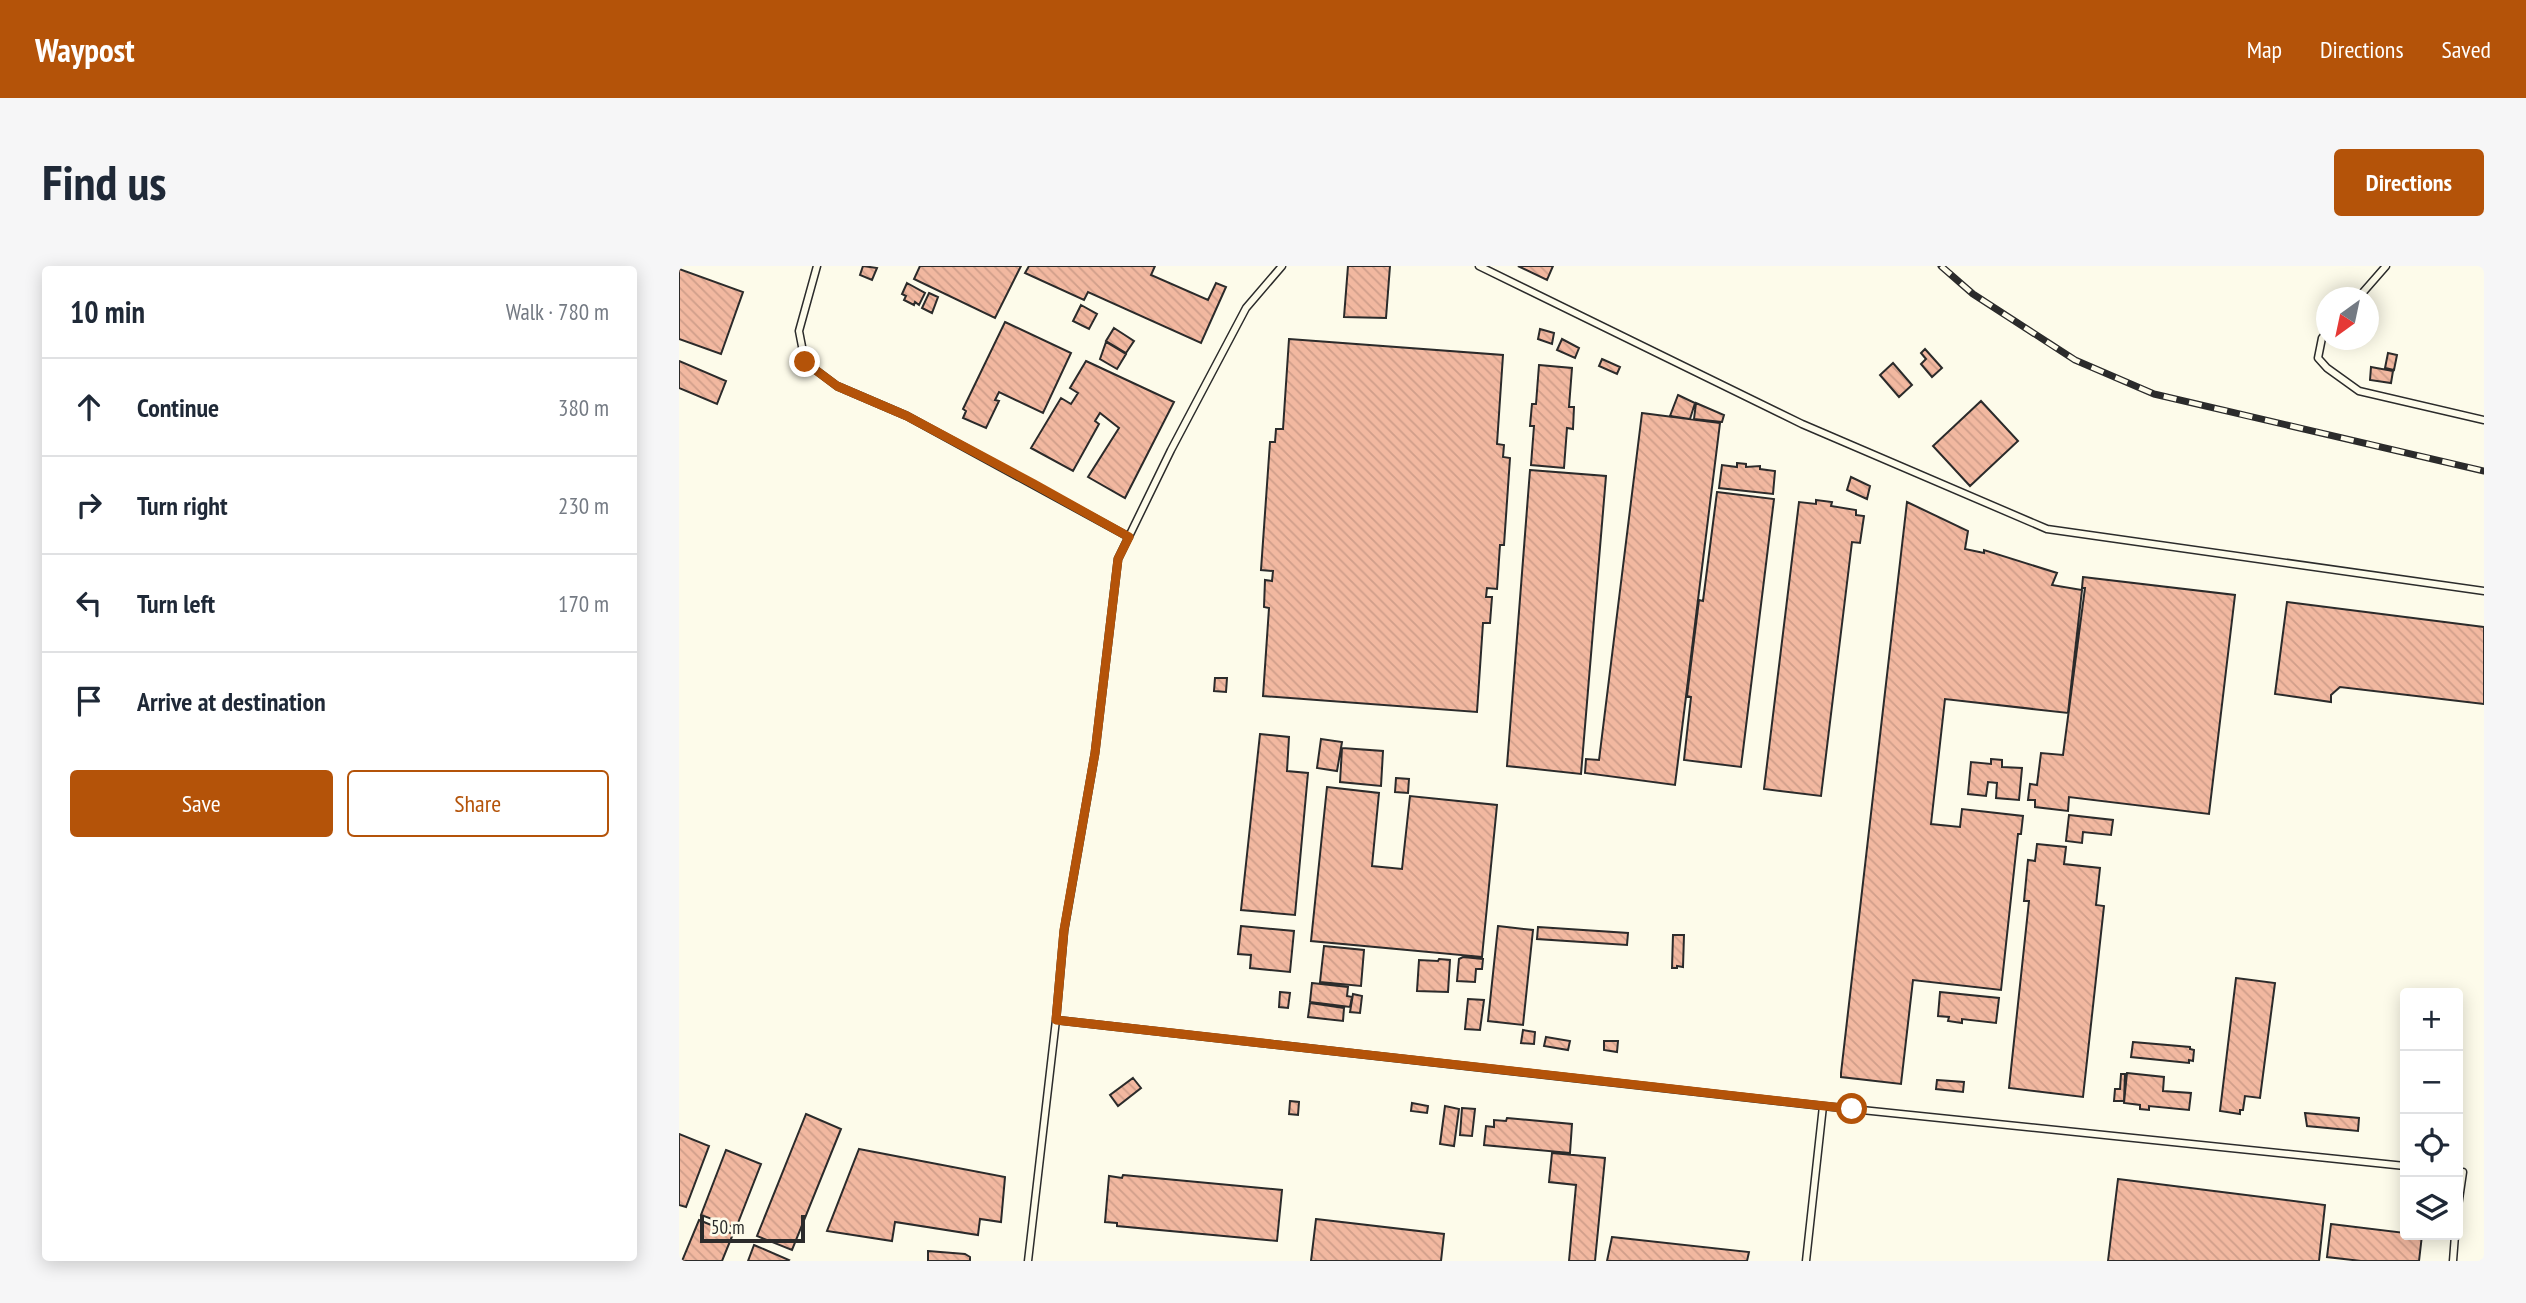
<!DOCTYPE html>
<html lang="en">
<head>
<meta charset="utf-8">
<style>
  :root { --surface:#fff; --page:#f6f6f7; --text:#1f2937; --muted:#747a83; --line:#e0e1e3; --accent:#b45309 }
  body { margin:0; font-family:"PT Sans Narrow",sans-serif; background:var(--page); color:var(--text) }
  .controls { position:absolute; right:21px; bottom:21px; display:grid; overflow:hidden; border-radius:7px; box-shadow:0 4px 18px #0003 }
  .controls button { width:63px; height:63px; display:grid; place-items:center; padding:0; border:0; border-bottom:2px solid var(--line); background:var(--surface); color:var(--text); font:35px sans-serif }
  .compass { position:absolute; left:1637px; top:21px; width:63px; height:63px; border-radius:50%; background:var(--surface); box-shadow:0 4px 18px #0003; rotate:213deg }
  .scale { position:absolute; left:21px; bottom:18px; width:105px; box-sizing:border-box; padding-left:7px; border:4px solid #2b2b2b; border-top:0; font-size:19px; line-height:24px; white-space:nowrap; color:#2b2b2b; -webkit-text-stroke:5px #fdfbea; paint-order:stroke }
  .stop { position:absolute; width:21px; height:21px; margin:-16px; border:5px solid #b45309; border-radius:50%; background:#fff }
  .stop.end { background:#b45309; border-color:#fff; box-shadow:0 2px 7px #0008 }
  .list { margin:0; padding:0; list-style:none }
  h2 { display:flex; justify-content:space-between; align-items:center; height:91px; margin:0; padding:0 28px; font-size:30px }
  h2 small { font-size:23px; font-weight:400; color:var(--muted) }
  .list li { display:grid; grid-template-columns:46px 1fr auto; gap:21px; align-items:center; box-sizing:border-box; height:98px; padding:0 28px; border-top:2px solid var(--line) }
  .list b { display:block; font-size:26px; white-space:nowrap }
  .list em { font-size:23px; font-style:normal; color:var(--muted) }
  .actions { display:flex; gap:14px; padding:21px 28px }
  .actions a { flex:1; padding:16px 0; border:2px solid var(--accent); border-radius:7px; text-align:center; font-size:24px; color:var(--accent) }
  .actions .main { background:var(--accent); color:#fff }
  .icon { flex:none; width:38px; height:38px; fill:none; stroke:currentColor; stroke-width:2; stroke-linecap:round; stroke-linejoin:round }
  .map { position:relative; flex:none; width:1805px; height:995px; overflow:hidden; border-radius:7px }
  header { display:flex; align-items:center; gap:42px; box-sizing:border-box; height:98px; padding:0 35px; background:var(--accent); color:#fff }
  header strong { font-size:33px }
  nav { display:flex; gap:38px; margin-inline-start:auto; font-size:24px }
  .intro { display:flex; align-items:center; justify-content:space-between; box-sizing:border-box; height:168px; padding:0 42px }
  h1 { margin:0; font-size:49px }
  .button { padding:18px 32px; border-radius:7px; background:var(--accent); color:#fff; font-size:24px; font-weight:700 }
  main { display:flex; gap:42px; padding:0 42px }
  aside { flex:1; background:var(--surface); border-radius:7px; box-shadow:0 4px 18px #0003 }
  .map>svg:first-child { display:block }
  .building { fill:url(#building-back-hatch); stroke:#2b2b2b; stroke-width:2 }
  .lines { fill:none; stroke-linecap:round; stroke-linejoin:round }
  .lane-casing { stroke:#2b2b2b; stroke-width:9 }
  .lane { stroke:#fdfbea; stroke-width:6 }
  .rail-casing { stroke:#2b2b2b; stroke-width:7 }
  .rail { stroke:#fdfbea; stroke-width:4.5; stroke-dasharray:13; stroke-linecap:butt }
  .route { stroke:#b45309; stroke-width:9 }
</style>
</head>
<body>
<header>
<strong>Waypost</strong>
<nav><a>Map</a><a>Directions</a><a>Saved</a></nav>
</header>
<div class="intro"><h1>Find us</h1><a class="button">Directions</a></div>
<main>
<aside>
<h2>10 min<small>Walk · 780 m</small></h2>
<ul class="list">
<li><svg class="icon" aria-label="ahead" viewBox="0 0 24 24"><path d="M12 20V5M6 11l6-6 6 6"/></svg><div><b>Continue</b></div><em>380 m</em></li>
<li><svg class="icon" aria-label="right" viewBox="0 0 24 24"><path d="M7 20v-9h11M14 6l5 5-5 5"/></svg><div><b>Turn right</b></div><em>230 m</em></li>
<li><svg class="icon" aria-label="left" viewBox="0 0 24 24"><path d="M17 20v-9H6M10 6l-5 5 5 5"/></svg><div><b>Turn left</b></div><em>170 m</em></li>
<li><svg class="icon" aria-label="arrive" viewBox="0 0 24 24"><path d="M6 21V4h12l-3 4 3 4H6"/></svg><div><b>Arrive at destination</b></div></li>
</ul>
<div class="actions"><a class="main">Save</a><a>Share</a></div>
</aside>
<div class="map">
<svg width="1805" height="995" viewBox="0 0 1805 995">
  <defs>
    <pattern id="building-back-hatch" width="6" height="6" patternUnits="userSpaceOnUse" patternTransform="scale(1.75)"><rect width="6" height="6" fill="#f2b8a0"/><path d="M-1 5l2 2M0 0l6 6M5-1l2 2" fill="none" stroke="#d09e8a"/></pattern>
  </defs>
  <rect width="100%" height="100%" fill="#fdfbea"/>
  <path class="building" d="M184,0L198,2L193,14L181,9Z
    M241,0H342L316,52L235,13Z
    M350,0H476L472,9L529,34L537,17L547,21L522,77L409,26L405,34L346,7Z
    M669,0H711L707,52L665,51Z
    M839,0H874L868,14Z
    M0,3L64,26L42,88L0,73Z
    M228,17L246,27L240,39L236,36L235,39L225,34L227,30L223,28Z
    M250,27L259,31L253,47L243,42Z
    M402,39L418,48L410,63L394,55Z
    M326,56L392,87L364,147L320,126L316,134L320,135L307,162L284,152L287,145L284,143Z
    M435,62L455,75L447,87L427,75Z
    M861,63L875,67L873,78L859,73Z
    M610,73L824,89L818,178L825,179L824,191L831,192L825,279H821L818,323L808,322L807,331H813L811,357H804L798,446L584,430L590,342L585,341L586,314L593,315L594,305L582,304L591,176H596L597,163H604Z
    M883,73L900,82L896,92L878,84Z
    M427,76L447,88L438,103L421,93Z
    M1246,83L1263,102L1253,111L1242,98L1247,93L1242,87Z
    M1709,87L1718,89L1715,104L1706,102Z
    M923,93L941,101L938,108L920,100Z
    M0,95L47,115L38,138L0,122Z
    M407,95L495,136L446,232L409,211L440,162L421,147L416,155L420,158L394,205L352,182L382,132L392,138L399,127L391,122Z
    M1214,97L1233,119L1220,131L1201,109Z
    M860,99L893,102L890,141H895L894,163L888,162L885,202L852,199L855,160H851L853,138H857Z
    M1692,101L1714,105L1712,117L1691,114Z
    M999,129L1016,137L1011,153L991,150Z
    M1302,135L1339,175L1291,220L1254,180Z
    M1017,137L1045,149L1043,156L1015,153Z
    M963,147L1041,157L996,519L906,507L907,493L920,494Z
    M1058,197L1067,198V201L1081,200V203L1096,205L1094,228L1040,222L1043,199L1058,201Z
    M851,204L927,210L902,508L828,500Z
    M1172,211L1191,220L1188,233L1168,224Z
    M1038,226L1095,233L1062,501L1005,494L1012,431L1008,430L1020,334L1024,335Z
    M1137,234L1153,236L1152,240L1177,244V249L1185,250L1181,277L1173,276L1142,530L1085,523L1120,236L1137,238Z
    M1228,236L1289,265L1286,283L1305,287V284L1378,307L1373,319L1403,324L1389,447L1266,433L1252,558L1281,561L1283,543L1344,550L1342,568H1339L1322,724L1234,714L1222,818L1162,811V807Z
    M1404,311L1556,329L1530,548L1390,531L1389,545L1356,541V534H1349L1351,518L1358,519L1362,487L1384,489L1406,322H1403Z
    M1608,336L1805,361V438L1661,421L1652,429V436L1596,428Z
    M536,412H548L547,426L535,425Z
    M581,468L610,471L608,505L629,507L616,649L562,644Z
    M642,473L663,476L658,505L638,502Z
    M663,482L704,485L702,520L661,516Z
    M1312,493L1323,494V501L1343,502L1340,534L1317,532L1318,517L1309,516L1307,530L1289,528L1292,496L1312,498Z
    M717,512L730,513L729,527L716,526Z
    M648,521L700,527L693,600L723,603L731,530L818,539L803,691L632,675Z
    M1390,549L1434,554L1432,569L1404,566L1403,577L1387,575Z
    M1358,578L1387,581L1385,598L1421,602L1417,639L1425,640L1404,831L1330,822L1350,635H1345L1349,594L1356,595Z
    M562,660L615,665L611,706L571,702L572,689L559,688Z
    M819,660L854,664L844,759L809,755Z
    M859,661L949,667L948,679L858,673Z
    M994,669H1005L1004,701L998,700V702H993Z
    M645,680L685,684L682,720L641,716Z
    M784,691L804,693L803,703H797L796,716L778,715L780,693Z
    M760,693L771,694L769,726L738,725L740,694L759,695Z
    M1557,712L1596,717L1581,832L1566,830L1564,844H1561V848L1541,845Z
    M633,717L669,721L668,730L673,731L671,741L631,736Z
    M601,726L611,727L609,742L600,741Z
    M1261,726L1320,732L1317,757L1283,753V757L1269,755L1270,751L1259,750Z
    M674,728L683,730L681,747L671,746Z
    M789,733L805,734L801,764L786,763Z
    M631,737L665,742L664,755L629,751Z
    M844,764L856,766L855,778L842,777Z
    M867,771L891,775L889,784L865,780Z
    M925,775H939L938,786L925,784Z
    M1454,776L1511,781V783L1515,784L1514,795L1510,794V797L1452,791Z
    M1448,807L1485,811L1484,825L1512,827L1510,844L1470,840V844L1461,843V839L1445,837Z
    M1442,808H1446L1445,835H1435L1436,823H1441Z
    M454,812L462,822L439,840L431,829Z
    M1258,814L1285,816L1284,826L1257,823Z
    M611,835L620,836L619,849L610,848Z
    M733,837L749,840L748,847L732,845Z
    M766,840L780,843L775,880L761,878Z
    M783,842L796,843L793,870L781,869Z
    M1626,847L1680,852L1679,865L1628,860Z
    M127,848L162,863L113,984L78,970Z
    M828,852L893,858L891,887L805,879L807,860L815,861V854L827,855Z
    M0,868L30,880L7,941L0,939Z
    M180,883L326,911L322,956L301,953L299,969L216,956L213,975L148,965Z
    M47,884L82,898L57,962L22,949Z
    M873,887L926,892L916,995H890L897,919L870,916Z
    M444,909L603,924L598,975L438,960V957L426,956L430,910L443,912Z
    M1439,913L1646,939L1640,995H1429Z
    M637,953L765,968L762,995H632Z
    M20,954L54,968L43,995H3Z
    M1652,958L1743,969L1740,995H1682L1648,991Z
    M933,971L1070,986L1068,995H928Z
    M75,979L110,994L109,995H69Z
    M249,985L286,988L291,991V995H249Z"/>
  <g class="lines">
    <defs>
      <path id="lane" d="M138,0L120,65L126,96L158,120L228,150L450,271
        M800,0L1123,158L1368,263L1805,325
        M1679,32L1707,0
        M1647,67L1643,72L1639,92L1648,102L1680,125L1805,154
        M377,754L1144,840L1726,900
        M1779,906H1784L1779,940
        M349,995L377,754L385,665L416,487L439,293L492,184L567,42L603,0
        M1127,995L1144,840
        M1774,995L1776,969"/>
    </defs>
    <use href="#lane" class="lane-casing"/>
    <use href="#lane" class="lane"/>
    <defs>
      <path id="rail" d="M1262,0L1294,28L1396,94L1475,128L1805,205"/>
    </defs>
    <use href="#rail" class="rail-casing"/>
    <use href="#rail" class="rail"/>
  </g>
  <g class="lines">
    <path class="route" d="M126,96L158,120L228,150L355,218L450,271L439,293L416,487L385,664L377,754L1173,843"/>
  </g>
</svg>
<div class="controls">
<button>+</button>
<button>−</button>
<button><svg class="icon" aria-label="locate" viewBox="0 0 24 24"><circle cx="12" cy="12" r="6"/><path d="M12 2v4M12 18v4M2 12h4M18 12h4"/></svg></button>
<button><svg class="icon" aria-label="layers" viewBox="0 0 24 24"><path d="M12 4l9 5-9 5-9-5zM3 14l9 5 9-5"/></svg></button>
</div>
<svg class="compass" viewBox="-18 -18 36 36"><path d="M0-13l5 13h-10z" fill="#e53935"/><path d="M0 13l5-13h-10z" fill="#747a83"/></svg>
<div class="scale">50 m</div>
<div class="stop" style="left:1173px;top:843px"></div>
<div class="stop end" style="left:126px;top:96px"></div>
</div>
</main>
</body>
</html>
